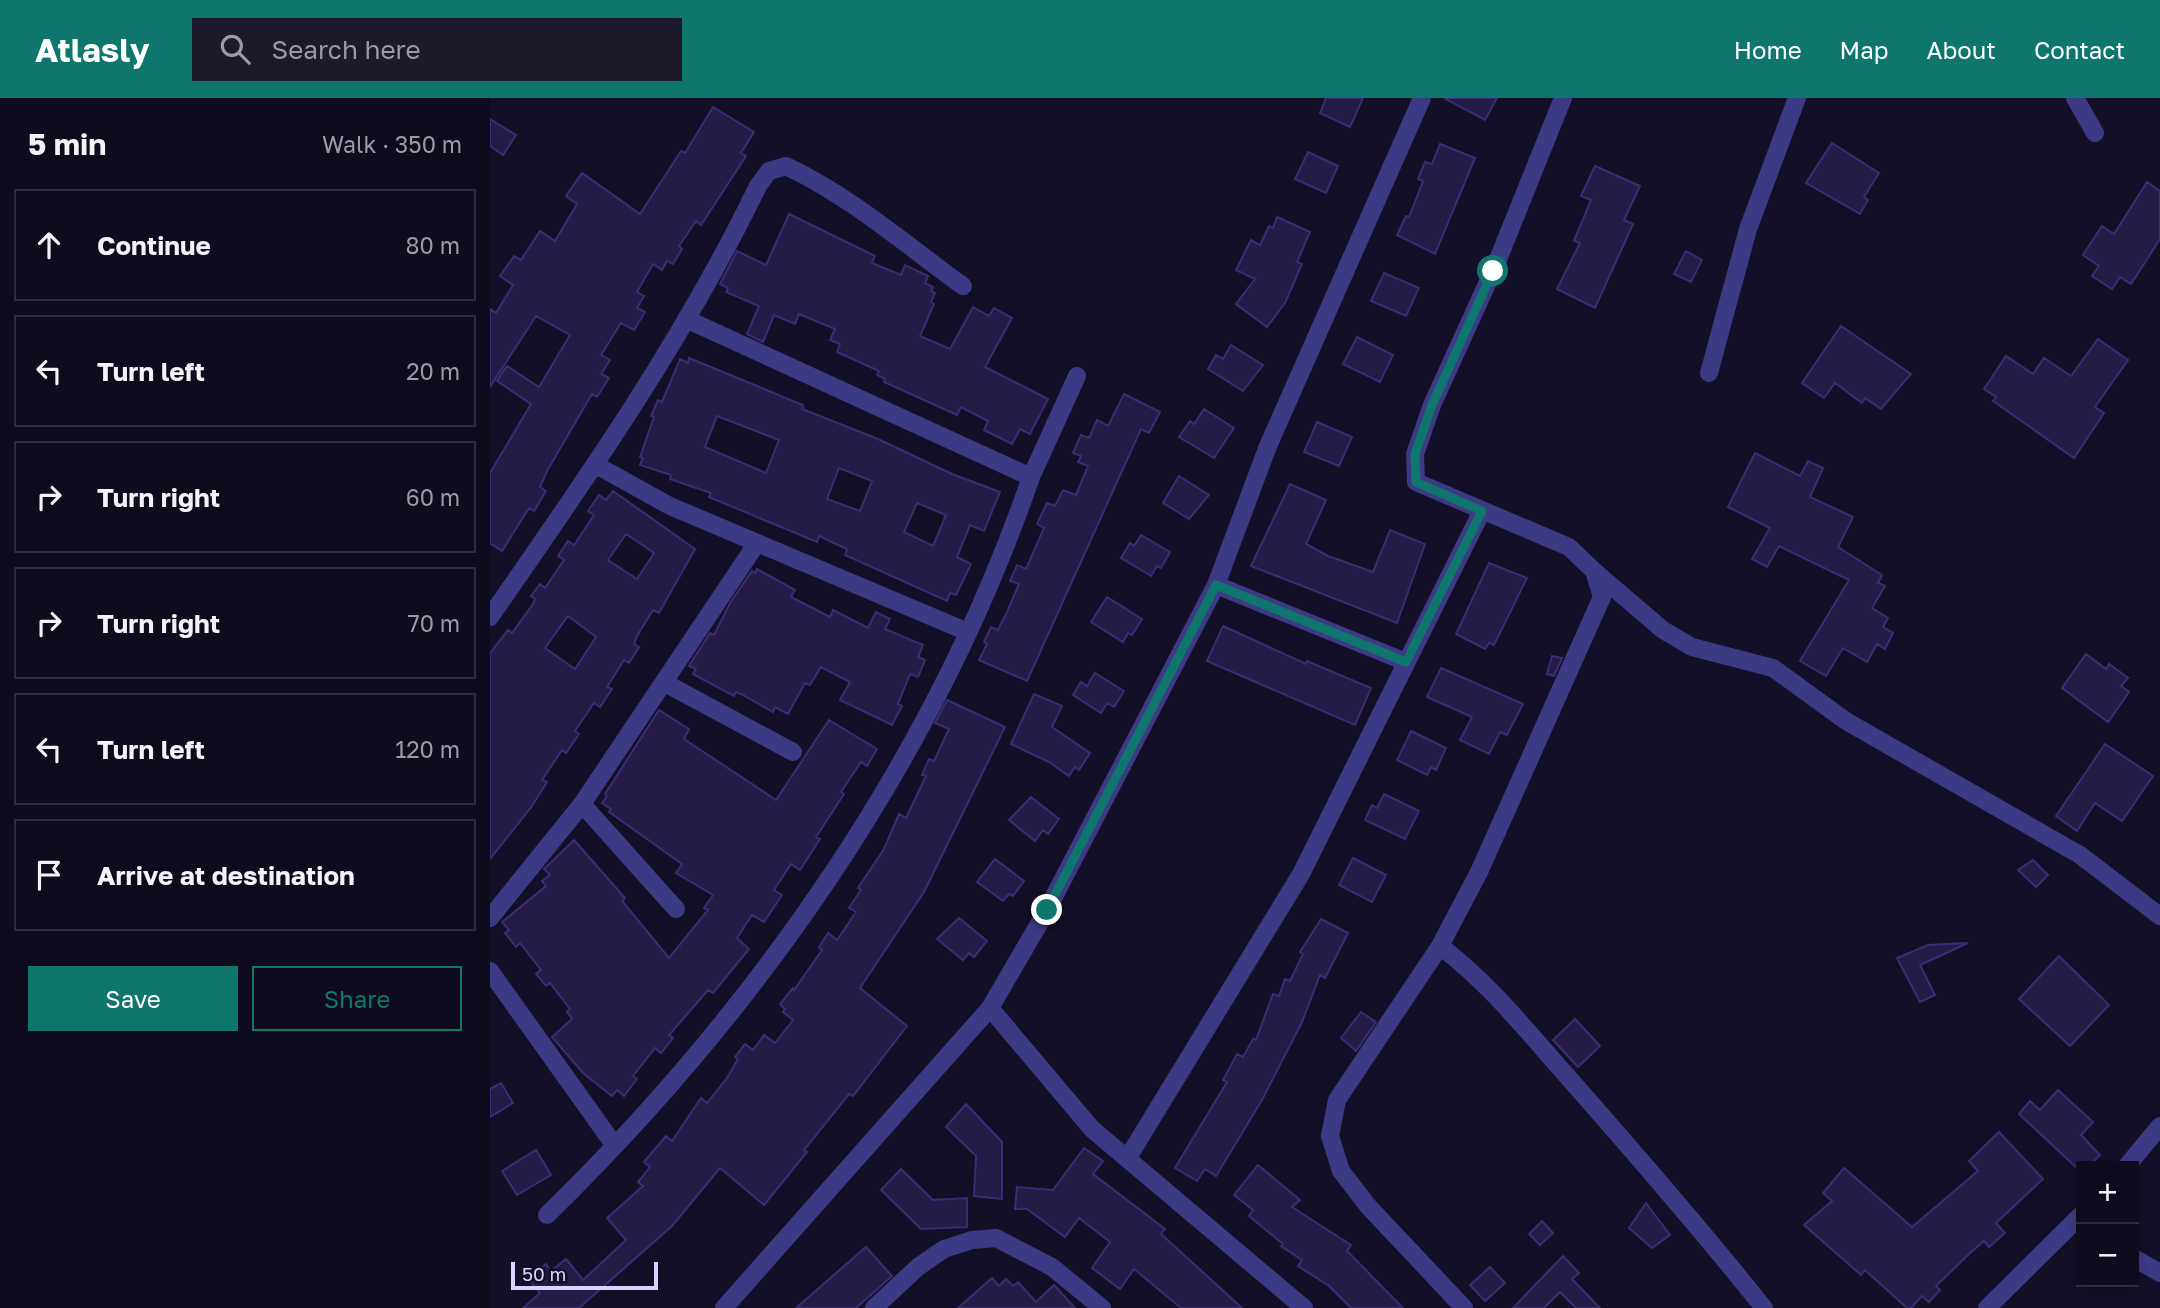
<!DOCTYPE html>
<html lang="en">
<head>
<meta charset="utf-8">
<style>
  :root { --surface:#0e0b1c; --page:#1c1929; --text:#f1f3f6; --muted:#9b9ba3; --line:#2e2b3b; --accent:#0f766e }
  body { margin:0; font-family:"Golos Text",sans-serif; background:var(--page); color:var(--text) }
  .controls { position:absolute; right:21px; bottom:21px; display:grid; overflow:hidden; border-radius:0px; box-shadow:0 4px 10px #0003 }
  .controls button { width:63px; height:63px; display:grid; place-items:center; padding:0; border:0; border-bottom:2px solid var(--line); background:var(--surface); color:var(--text); font:35px sans-serif }
  .scale { position:absolute; left:21px; bottom:18px; width:147px; box-sizing:border-box; padding-left:7px; border:4px solid #d9d4ff; border-top:0; font-size:19px; line-height:24px; white-space:nowrap; color:#d9d4ff; -webkit-text-stroke:5px #130f26; paint-order:stroke }
  .stop { position:absolute; width:21px; height:21px; margin:-16px; border:5px solid #0f766e; border-radius:50%; background:#fff }
  .stop.end { background:#0f766e; border-color:#fff; box-shadow:0 2px 7px #0008 }
  .list { margin:0; padding:0; list-style:none }
  h2 { display:flex; justify-content:space-between; align-items:center; height:91px; margin:0; padding:0 28px; font-size:30px }
  h2 small { font-size:23px; font-weight:400; color:var(--muted) }
  .list li { display:grid; grid-template-columns:46px 1fr auto; gap:21px; align-items:center; box-sizing:border-box; height:112px; margin:0 14px 14px; padding:0 14px; border:2px solid var(--line); border-radius:0px }
  .list b { display:block; font-size:26px; white-space:nowrap }
  .list em { font-size:23px; font-style:normal; color:var(--muted) }
  .actions { display:flex; gap:14px; padding:21px 28px }
  .actions a { flex:1; padding:16px 0; border:2px solid var(--accent); border-radius:0px; text-align:center; font-size:24px; color:var(--accent) }
  .actions .main { background:var(--accent); color:#fff }
  .icon { flex:none; width:38px; height:38px; fill:none; stroke:currentColor; stroke-width:2; stroke-linecap:round; stroke-linejoin:round }
  .map { position:relative; flex:none; width:1670px; height:1210px; overflow:hidden }
  header { display:flex; align-items:center; gap:42px; box-sizing:border-box; height:98px; padding:0 35px; background:var(--accent); color:#fff }
  header strong { font-size:33px }
  nav { display:flex; gap:38px; margin-inline-start:auto; font-size:24px }
  .search { width:490px; height:63px; background:var(--page); display:flex; align-items:center; gap:18px; box-sizing:border-box; padding:0 24px; border-radius:0px; color:var(--muted); font-size:26px }
  main { display:flex }
  aside { flex:1; background:var(--surface) }
  .map>svg:first-child { display:block }
  .building { fill:#241b47; stroke:#3b2d73; stroke-width:2; fill-rule:evenodd }
  .lines { fill:none; stroke-linecap:round; stroke-linejoin:round }
  .minor { stroke:#3d3a85; stroke-width:18 }
  .route { stroke:#0f766e; stroke-width:9 }
</style>
</head>
<body>
<header>
<strong>Atlasly</strong>
<div class="search"><svg class="icon" aria-label="search" viewBox="0 0 24 24"><circle cx="10" cy="10" r="6"/><path d="M15 15l6 6"/></svg>Search here</div>
<nav><a>Home</a><a>Map</a><a>About</a><a>Contact</a></nav>
</header>
<main>
<aside>
<h2>5 min<small>Walk · 350 m</small></h2>
<ul class="list">
<li><svg class="icon" aria-label="ahead" viewBox="0 0 24 24"><path d="M12 20V5M6 11l6-6 6 6"/></svg><div><b>Continue</b></div><em>80 m</em></li>
<li><svg class="icon" aria-label="left" viewBox="0 0 24 24"><path d="M17 20v-9H6M10 6l-5 5 5 5"/></svg><div><b>Turn left</b></div><em>20 m</em></li>
<li><svg class="icon" aria-label="right" viewBox="0 0 24 24"><path d="M7 20v-9h11M14 6l5 5-5 5"/></svg><div><b>Turn right</b></div><em>60 m</em></li>
<li><svg class="icon" aria-label="right" viewBox="0 0 24 24"><path d="M7 20v-9h11M14 6l5 5-5 5"/></svg><div><b>Turn right</b></div><em>70 m</em></li>
<li><svg class="icon" aria-label="left" viewBox="0 0 24 24"><path d="M17 20v-9H6M10 6l-5 5 5 5"/></svg><div><b>Turn left</b></div><em>120 m</em></li>
<li><svg class="icon" aria-label="arrive" viewBox="0 0 24 24"><path d="M6 21V4h12l-3 4 3 4H6"/></svg><div><b>Arrive at destination</b></div></li>
</ul>
<div class="actions"><a class="main">Save</a><a>Share</a></div>
</aside>
<div class="map">
<svg width="1670" height="1210" viewBox="0 0 1670 1210">
  <rect width="100%" height="100%" fill="#130f26"/>
  <path class="building" d="M836,0H873L860,29L830,15Z
    M954,0H1007L995,22Z
    M223,9L264,34L251,55L256,58L211,127L206,123L189,148L192,151L183,166L177,163L172,172L163,166L147,194L154,198L147,210L155,214L144,232L131,225L111,257L120,262L111,276L119,280L107,299L102,296L57,373L50,389L56,393L44,413L39,410L12,453L0,445V375L41,306L7,283L17,268L49,289L80,237L46,218L0,289V211L6,215L23,187L10,178L24,158L31,162L50,133L65,143L87,106L76,98L92,75L150,116L191,53L195,55Z
    M0,21L26,37L13,57L0,48Z
    M1342,45L1389,75L1374,99L1378,102L1370,116L1316,85Z
    M950,46L985,60L945,156L907,137L916,118L919,119L933,83L928,81L935,64L942,66Z
    M818,54L848,68L836,95L805,81Z
    M1105,68L1150,88L1134,122L1143,126L1105,210L1067,191L1090,145L1084,143L1101,102L1091,98Z
    M1657,84L1670,93V141L1641,186L1630,179L1622,191L1602,178L1609,168L1593,157L1612,128L1624,136Z
    M299,116L385,158L382,165L411,177L415,167L438,178L435,185L443,189L441,193L445,195L441,204L444,206L430,238L460,251L483,209L499,218L504,210L522,220L495,269L558,301L540,336L530,331L522,346L494,332L498,323L471,309L467,317L394,284L395,281L387,277L389,273L347,254L350,246L340,242L345,231L309,216L305,226L284,217L273,244L257,236L269,208L236,194L238,190L230,186L247,153L276,167Z
    M787,119L820,134L807,164L812,166L795,205L777,229L746,206L765,181L746,172L761,142L770,147L779,128L783,130Z
    M1196,153L1212,162L1201,184L1184,176Z
    M894,175L929,190L916,218L881,203Z
    M1351,228L1421,276L1391,311L1375,300L1372,305L1345,285L1334,300L1312,285Z
    M867,239L903,257L890,284L853,266Z
    M1608,241L1638,262L1605,309L1614,315L1584,360L1503,303L1506,299L1494,291L1516,258L1543,276L1554,260L1581,278Z
    M741,247L773,267L753,293L718,271L726,257L733,261Z
    M199,260L313,307L312,311L388,341L462,376L510,394L494,433L480,427L467,459L481,466L466,497L460,495L457,503L355,457L357,451L329,438L327,444L219,399L221,395L180,381L181,377L150,367L153,360L150,359L164,319L161,318L168,302L172,304L190,261L198,265ZM227,318L289,342L276,375L215,349ZM349,370L382,383L370,413L337,401ZM427,405L456,417L443,448L414,434Z
    M634,296L670,314L659,335L651,331L537,583L489,562L497,546L494,544L501,529L508,532L517,514L529,486L520,483L527,467L536,471L554,430L547,426L557,405L565,408L573,392L586,397L598,368L588,364L591,358L583,355L591,337L599,340L607,322L618,328Z
    M714,311L744,330L724,360L689,339L700,323L704,326Z
    M827,324L862,339L849,368L814,354Z
    M1265,355L1310,378L1318,363L1333,370L1320,399L1363,419L1348,449L1392,477L1388,485L1395,488L1382,510L1398,520L1393,529L1403,535L1395,551L1387,546L1377,564L1353,550L1336,578L1310,563L1359,482L1289,448L1277,469L1262,461L1280,430L1238,409Z
    M689,378L719,397L699,421L673,405Z
    M800,386L836,402L816,446L838,458L883,474L900,432L935,446L907,525L761,468Z
    M123,393L205,451L169,515L163,512L147,538L144,546L149,549L139,565L134,562L117,589L122,591L110,609L104,605L85,633L89,636L76,655L72,652L52,682L57,684L42,708L0,761V555L18,532L22,535L43,506L45,501L41,498L50,486L55,490L74,462L68,458L78,443L84,447L104,417L98,413L109,397L116,402ZM136,436L164,455L147,481L118,462ZM78,518L106,539L85,571L55,550Z
    M651,437L680,454L671,470L667,468L661,478L631,460L640,445L644,448Z
    M999,465L1037,480L1004,547L999,545L995,551L966,536Z
    M267,471L305,492L301,499L340,519L343,512L378,530L386,514L400,521L395,531L433,547L428,559L435,562L428,579L420,576L408,606L412,608L402,627L350,602L360,584L331,569L320,587L315,585L298,616L285,609L283,614L251,596L246,594L244,598L203,576L206,571L199,568L202,563L220,535L224,537L240,505L262,473L265,475Z
    M617,499L652,521L642,537L638,535L633,544L601,524Z
    M733,528L816,566L817,563L881,590L865,627L717,563Z
    M1596,556L1616,571L1619,566L1638,580L1631,588L1639,594L1618,624L1572,590Z
    M1062,558L1072,560L1064,578L1057,576Z
    M951,570L1033,606L1017,637L1010,634L999,656L970,642L982,619L937,599Z
    M605,575L634,593L624,609L617,605L611,615L583,597L591,584L597,588Z
    M544,596L572,608L562,629L600,655L589,672L585,669L579,678L559,664L521,646Z
    M457,602L515,629L434,794L370,890L417,928L363,998L359,996L314,1052L317,1054L274,1107L230,1070L182,1128L89,1210H33L50,1195L38,1181L56,1166L61,1173L76,1161L93,1182L136,1142L117,1120L153,1088L148,1084L160,1069L154,1064L176,1038L182,1043L211,1000L217,1005L237,980L248,961L245,959L255,946L263,952L274,937L285,945L303,922L293,914L295,911L290,906L303,890L304,892L332,852L329,849L338,835L347,842L366,814L359,810L371,792L368,790L394,751L409,716L416,720L436,678L432,677L439,661L444,663L459,631L445,625Z
    M169,612L199,631L194,641L286,702L339,622L387,651L377,668L371,664L351,694L354,696L326,739L330,741L310,772L301,766L284,792L292,797L274,824L262,817L247,840L259,851L223,895L218,892L179,937L183,940L171,955L165,950L143,978L147,981L134,998L127,992L122,998L93,975L62,939L82,921L77,914L80,911L60,885L56,888L46,876L51,872L30,845L26,849L15,835L19,832L12,824L56,788L52,783L60,777L54,771L84,742L135,800L132,803L179,860L218,812L214,810L223,797L186,775L192,766L119,714L121,711L112,705L117,698L115,696Z
    M921,633L956,650L946,672L941,669L937,677L907,662Z
    M1615,646L1663,678L1632,723L1605,705L1587,733L1566,718Z
    M894,696L929,713L915,741L875,722L882,707L887,710Z
    M541,699L569,721L558,736L553,732L545,743L519,722Z
    M863,760L896,777L882,804L849,787Z
    M505,761L534,783L523,798L519,796L513,803L487,784Z
    M1543,762L1558,777L1546,789L1528,772Z
    M469,820L497,843L484,859L479,855L473,862L447,841Z
    M831,821L858,835L835,880L830,877L812,924L772,1002L726,1078L715,1071L707,1083L685,1070L737,984L733,982L747,956L753,959L763,941L766,942L783,896L789,898L795,881L800,883L813,856L810,854Z
    M1478,845L1430,867L1445,897L1430,904L1407,860L1438,847Z
    M1569,858L1619,907L1580,948L1529,901Z
    M871,914L886,924L866,953L851,940Z
    M1085,921L1110,948L1088,969L1063,942Z
    M11,985L23,1005L0,1019V991Z
    M1568,992L1603,1024L1591,1037L1610,1057L1599,1068H1591V1074L1529,1016L1540,1003L1550,1012Z
    M476,1006L512,1044V1101L484,1098L486,1058L456,1029Z
    M1509,1034L1553,1081L1506,1125L1515,1135L1499,1149L1494,1143L1479,1156L1446,1188L1450,1192L1439,1204L1432,1198L1421,1210H1417L1375,1172L1371,1177L1314,1127L1342,1103L1333,1095L1354,1070L1422,1129L1488,1073L1479,1063Z
    M594,1050L613,1063L603,1076L675,1131L671,1136L752,1210H691L644,1171L630,1191L602,1170L620,1144L589,1120L575,1139L537,1111H525L527,1089L563,1092Z
    M46,1052L61,1077L27,1097L12,1073Z
    M768,1067L810,1102L802,1109L861,1147L857,1153L913,1210H861L839,1188L808,1168L812,1162L791,1148L793,1146L759,1118L763,1112L744,1097Z
    M411,1071L443,1102L477,1100V1129L431,1131L391,1092Z
    M1156,1105L1180,1137L1162,1150L1139,1130Z
    M1052,1123L1063,1135L1050,1147L1039,1136Z
    M376,1149L402,1178L366,1210H306Z
    M1073,1158L1089,1175L1082,1181L1110,1210H1086L1070,1194L1054,1210H1023Z
    M1000,1169L1015,1185L995,1203L980,1187Z
    M502,1180L509,1188L516,1181L523,1188L528,1184L546,1204L564,1187L585,1210H468Z"/>
  <g class="lines">
    <path class="minor" d="M1585,0L1605,35
      M1219,275L1258,131L1307,0
      M106,367L180,408L478,534
      M541,379L587,278
      M1104,473L1173,532L1202,549L1283,570L1356,623L1590,757L1670,818
      M726,487L916,564
      M0,519C97,380 194,241 268,88L279,73L296,68C360,98 416,147 473,188
      M175,585L303,654
      M92,706L186,811
      M0,820L92,706L267,445
      M950,848C998,884 1037,933 1077,978C1144,1054 1210,1130 1274,1210
      M0,873L125,1048
      M500,910L602,1031L814,1210
      M637,1061L811,776L992,413
      M1637,1068L1670,1028
      M57,1117C268,911 445,659 541,379L196,221
      M1644,1160L1670,1175
      M234,1210L500,910L557,812L726,487L778,348L932,0
      M384,1210L428,1169L454,1151L482,1142L506,1140L562,1169L612,1210
      M974,1210L878,1108L851,1073L840,1038L847,1002L950,848L989,774L1112,499L1104,473L1079,449L926,384L925,356L942,307L1007,164L1073,0
      M1497,1210L1591,1117"/>
  </g>
  <g class="lines">
    <path class="route" d="M557,812L726,487L916,564L992,413L926,384L925,356L942,307L1003,173"/>
  </g>
</svg>
<div class="controls">
<button>+</button>
<button>−</button>
</div>
<div class="scale">50 m</div>
<div class="stop" style="left:1003px;top:173px"></div>
<div class="stop end" style="left:557px;top:812px"></div>
</div>
</main>
</body>
</html>
